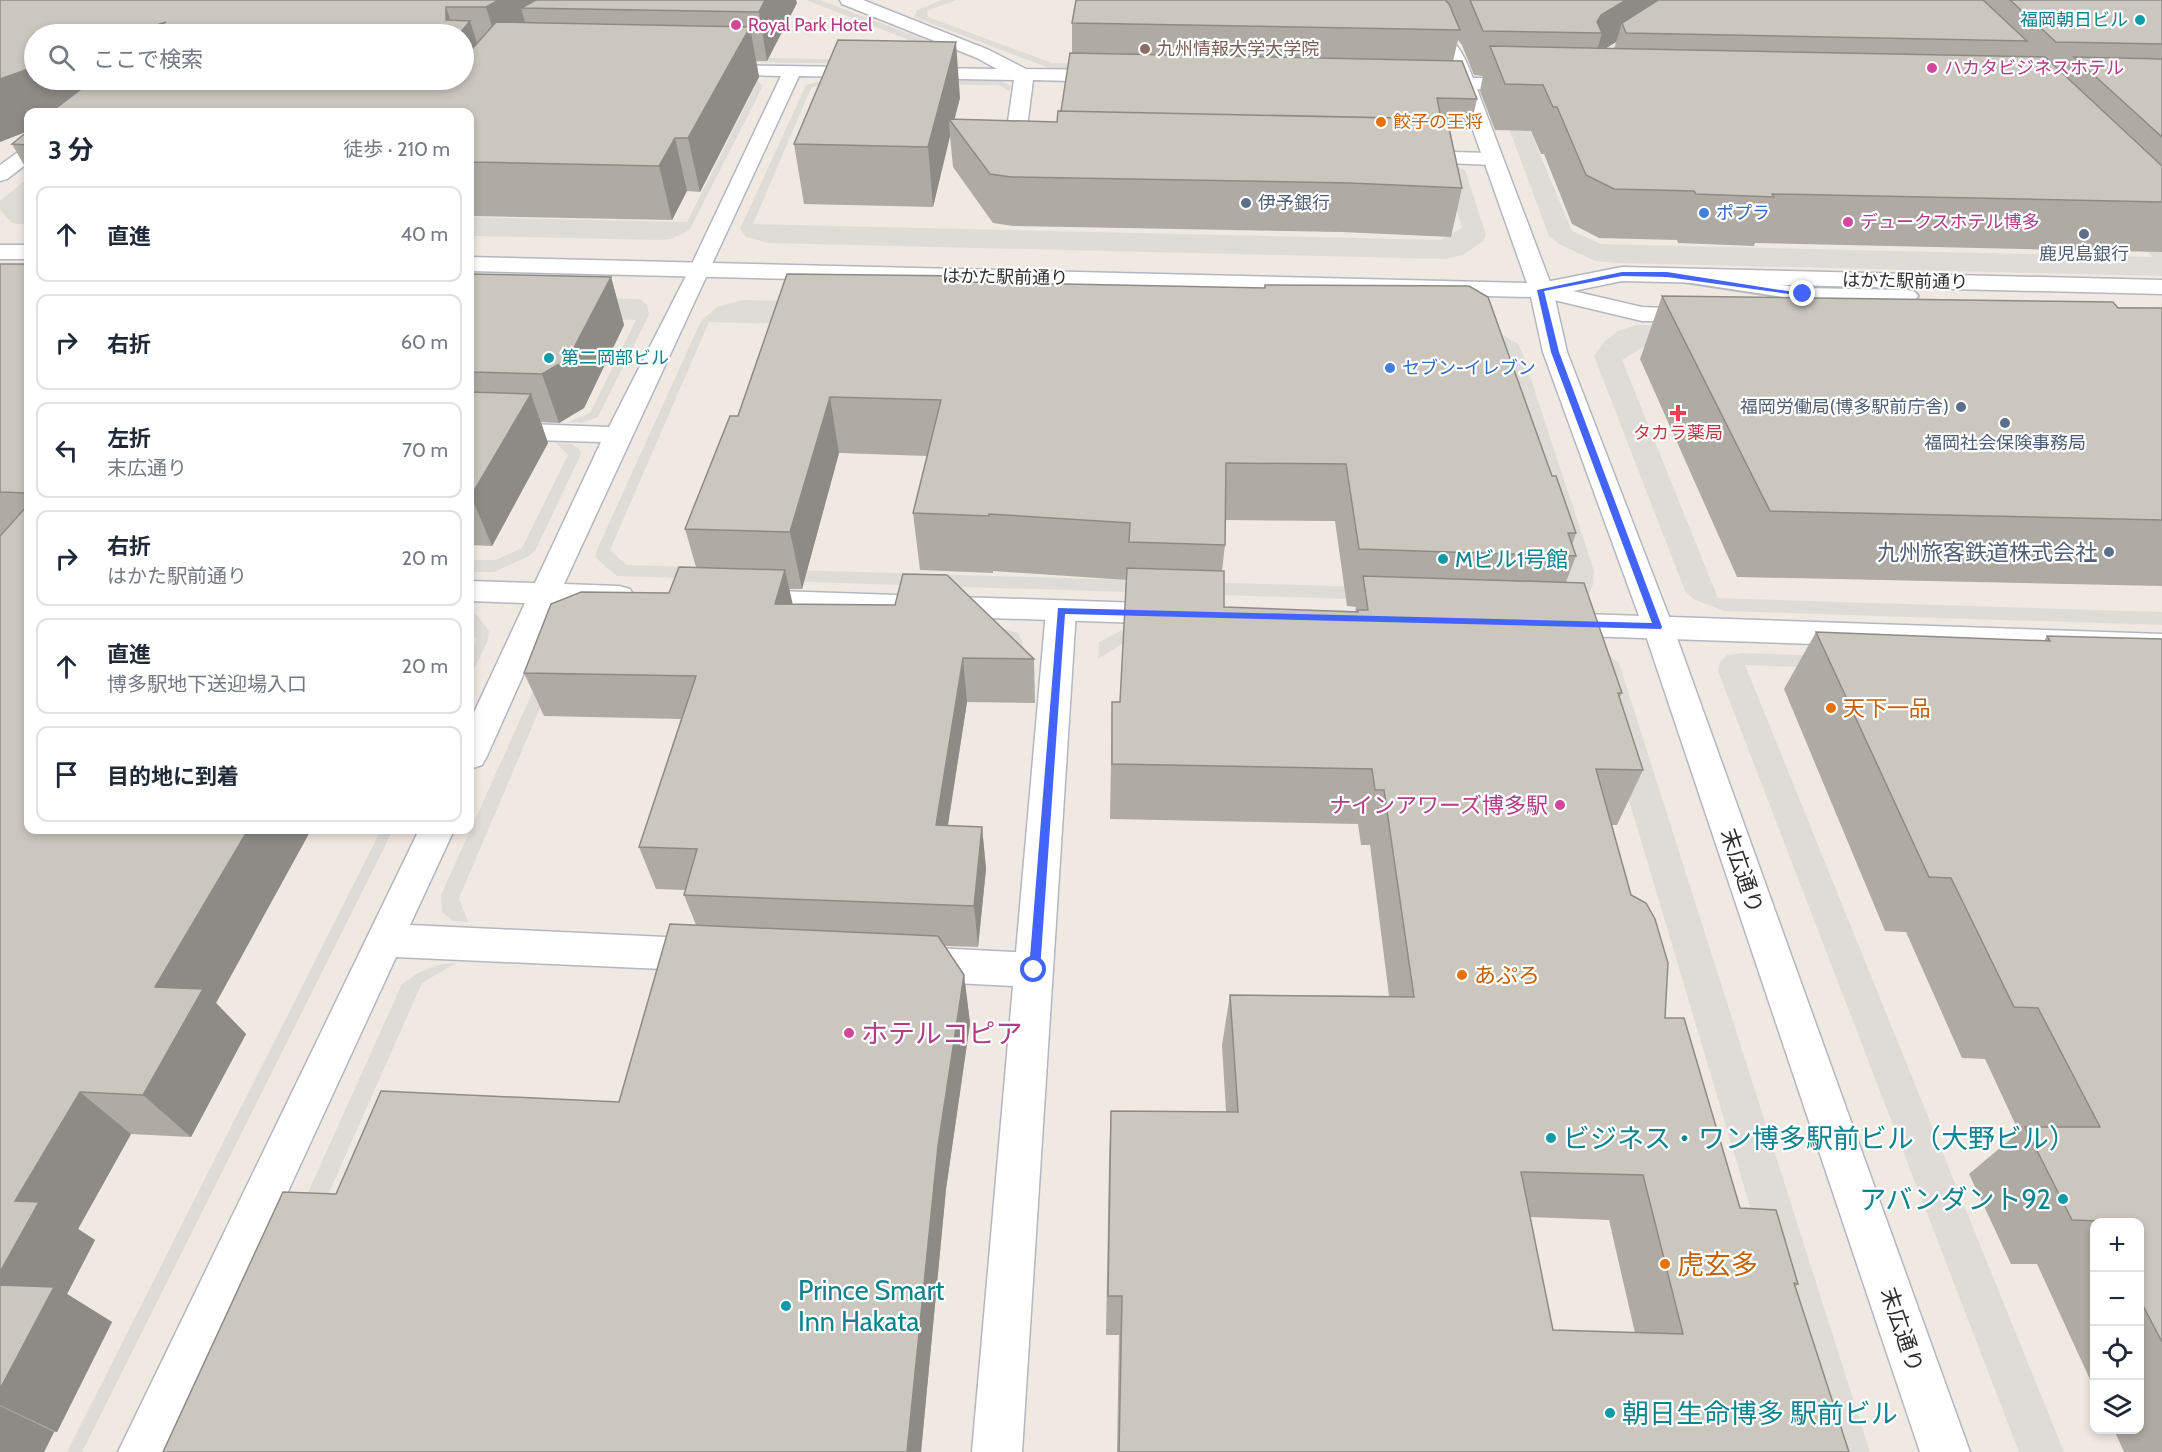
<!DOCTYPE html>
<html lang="ja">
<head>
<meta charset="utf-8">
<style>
  :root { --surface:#fff; --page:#f6f6f7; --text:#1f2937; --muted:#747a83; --line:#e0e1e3 }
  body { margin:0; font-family:Cabin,"Noto Sans JP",sans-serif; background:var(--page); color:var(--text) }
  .controls { position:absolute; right:18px; bottom:18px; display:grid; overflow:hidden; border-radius:12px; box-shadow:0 3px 9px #0003 }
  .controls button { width:54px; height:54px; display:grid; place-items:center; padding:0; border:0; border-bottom:2px solid var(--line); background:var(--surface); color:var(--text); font:30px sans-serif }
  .stop { position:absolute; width:18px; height:18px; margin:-14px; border:4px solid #4264fb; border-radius:50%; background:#fff }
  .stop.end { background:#4264fb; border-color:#fff; box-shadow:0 2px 6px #0008 }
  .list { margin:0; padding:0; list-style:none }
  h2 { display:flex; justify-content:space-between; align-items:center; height:78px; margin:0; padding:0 24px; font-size:26px }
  h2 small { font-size:20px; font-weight:400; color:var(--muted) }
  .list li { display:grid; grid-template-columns:39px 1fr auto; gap:18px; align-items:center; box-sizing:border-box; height:96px; margin:0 12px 12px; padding:0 12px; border:2px solid var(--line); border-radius:12px }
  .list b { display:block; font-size:22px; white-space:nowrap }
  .list p { margin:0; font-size:20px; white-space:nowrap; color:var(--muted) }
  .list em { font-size:20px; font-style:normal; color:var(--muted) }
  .icon { flex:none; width:33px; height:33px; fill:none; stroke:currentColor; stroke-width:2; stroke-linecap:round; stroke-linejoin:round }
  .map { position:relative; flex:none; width:2162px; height:1452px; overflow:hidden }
  .search { position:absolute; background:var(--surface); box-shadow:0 3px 9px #0003; left:24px; top:24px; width:450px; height:66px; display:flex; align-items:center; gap:15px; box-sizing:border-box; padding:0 21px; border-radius:33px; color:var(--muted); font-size:22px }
  .panel { position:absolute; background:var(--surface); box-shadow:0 3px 9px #0003; left:24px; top:108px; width:450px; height:726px; border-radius:12px }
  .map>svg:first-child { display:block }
  .plaza { fill:#dfdcd8; fill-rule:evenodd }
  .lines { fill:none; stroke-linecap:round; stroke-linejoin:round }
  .service-casing { stroke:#b4b7c1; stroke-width:4 }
  .minor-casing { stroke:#b4b7c1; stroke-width:3 }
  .tertiary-casing { stroke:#b4b7c1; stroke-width:3 }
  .service { fill:#fff; fill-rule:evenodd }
  .minor { fill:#fff; fill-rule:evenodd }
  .tertiary { fill:#fff; fill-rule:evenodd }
  .wall { fill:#afaba4; fill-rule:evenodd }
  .shaded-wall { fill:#8e8b86 }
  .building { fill:#cbc7bf; stroke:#8e8b86; stroke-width:1.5; fill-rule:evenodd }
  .route { fill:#4264fb }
  .culture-dot { fill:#0f9aa8; stroke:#fff; stroke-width:2 }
  .hotel-dot { fill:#d1479c; stroke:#fff; stroke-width:2 }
  .education-dot { fill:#8d6e63; stroke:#fff; stroke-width:2 }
  .food-dot { fill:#e8710a; stroke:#fff; stroke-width:2 }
  .service-dot { fill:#5c6f8a; stroke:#fff; stroke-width:2 }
  .shop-dot { fill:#3f7fe0; stroke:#fff; stroke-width:2 }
  .health-dot { fill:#e0444e; stroke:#fff; stroke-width:2 }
  .labels { text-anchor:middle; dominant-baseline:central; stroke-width:4.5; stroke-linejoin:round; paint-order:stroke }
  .far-culture-label { font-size:18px; fill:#0d838f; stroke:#fff; text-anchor:end }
  .far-hotel-label { font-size:18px; fill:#b23c85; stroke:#fff; text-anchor:start }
  .far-education-label { font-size:18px; fill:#785e54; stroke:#fff; text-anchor:start }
  .far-food-label { font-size:18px; fill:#c56008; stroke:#fff; text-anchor:start }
  .far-service-label { font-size:18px; fill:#4e5e75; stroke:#fff }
  .far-shop-label { font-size:18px; fill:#366cbe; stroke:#fff; text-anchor:start }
  .far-street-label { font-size:18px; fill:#2e2e2e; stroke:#fff }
  .far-health-label { font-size:18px; fill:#be3a42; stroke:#fff }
  .service-label { font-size:22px; fill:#4e5e75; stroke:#fff; text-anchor:end }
  .culture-label { font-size:22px; fill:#0d838f; stroke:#fff; text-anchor:start }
  .food-label { font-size:22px; fill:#c56008; stroke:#fff; text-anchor:start }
  .hotel-label { font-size:22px; fill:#b23c85; stroke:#fff; text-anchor:end }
  .street-label { font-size:22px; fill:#2e2e2e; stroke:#fff }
  .near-hotel-label { font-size:27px; fill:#b23c85; stroke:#fff; text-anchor:start }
  .near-culture-label { font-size:27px; fill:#0d838f; stroke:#fff; text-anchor:start }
  .near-food-label { font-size:27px; fill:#c56008; stroke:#fff; text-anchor:start }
</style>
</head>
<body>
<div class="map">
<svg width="2162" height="1452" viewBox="0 0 2162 1452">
  <rect width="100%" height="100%" fill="#efe9e1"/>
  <path class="plaza" d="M806,0H820L941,46L920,65L578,59L570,54L919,61L935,50Z
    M942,0H956L927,11L928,17L1052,63L1416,70L1411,75L1049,68L914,17L917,10Z
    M832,78L1001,81L1011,86L1010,91L998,85L826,83L811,88L753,224L1440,240L1462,228L1443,163L1452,164L1465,170L1486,235L1483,241L1463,255L1445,259L769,243L746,237L740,229L806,85Z
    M756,79L763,86L690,229L686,232L671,239L659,240L470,236V217L687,222L755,87L746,81Z
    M1514,92L1992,100L2006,102L2030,114L2162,249V276L1617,263L1595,261L1559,244L1549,236L1498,99L1505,94ZM1516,97L1997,106L2016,113L2153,257L1601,244L1572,231Z
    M28,178V225L12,223L0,210V201Z
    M470,294L640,299L647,305L649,315L598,417L582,423L568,422L590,413L636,320L470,316Z
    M743,300L1467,320L1486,325L1518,344L1523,355L1594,571L1593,584L1589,594L1582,601L1569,606L617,576L596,558V552L701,321L717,307ZM709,322L1466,341L1569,593L626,565L610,550Z
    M1636,325L2162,337L1645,346L1622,360L1718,598L2162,612V625L1724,611L1693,599L1685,591L1594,356L1605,341L1618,331Z
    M556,443L572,444L579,449L581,454L536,549L529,556L494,572H470V560H496L522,548L568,455Z
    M470,612L476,614L489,631L487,643L470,677V655L477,639L470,631Z
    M1000,628L1018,633L1022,641L1023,655L567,645L459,898L468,922L453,921L442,912L441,895L557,638Z
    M1122,630L1592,647L1606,653L1619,663L1870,1452H1823L1587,659L1122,644L1098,659L1099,642Z
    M1742,653L2121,666L2122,678L1745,665L2064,1452H2019L1718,671L1720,662L1727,655Z
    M381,830H393L82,1452H67Z
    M456,963L422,983L214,1452H191L402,984L418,973L438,965Z"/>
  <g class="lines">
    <defs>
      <path id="service" d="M1692,272L1803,288L1908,290L1915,292L1918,296L1915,300L1908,302L1803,300L1685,282L1682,278L1685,274Z"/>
      <path id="minor" d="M840,0H863L989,50L1026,69L1110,70L1117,72L1119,76L1117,80L1110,82L1033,80L1025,143L1038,145L1041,149L1038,153C1028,156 1017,156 1007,153L1004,149L1014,80L799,76L564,584L619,586L630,589L634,596L630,603L619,606L555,604L487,756L482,765L470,769V721L525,603L470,601V581L535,583L601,442L470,438V422L609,427L689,270L781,76L712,74L706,73L703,69L706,65L997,69L977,58L842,4Z
        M1429,77L1527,79L1534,81L1536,85L1534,89L1527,91L1422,87L1420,83L1422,79Z
        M1410,151L1491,153L1498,155L1501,159L1498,163L1491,165L1403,161L1400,157L1403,153Z
        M1622,267L2162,280V294L1622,281L1573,291L1642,307L1709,310L1713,315L1709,320L1701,322L1642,321L1533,295L1529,290L1533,285L1541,283Z
        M749,590L1171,604L1182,607L1186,614L1182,621L1171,624L749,610L738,607L734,600L738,593Z
        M1555,613L2162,634V656L1555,635L1544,632L1540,624L1544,616Z
        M419,830H454L410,925L707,939L720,943L726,955L720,967L707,971L396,957L168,1452H118Z
        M915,947L1034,953L1048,958L1053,970L1048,982L1034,987L915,981L901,976L896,964L901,952Z"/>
      <path id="tertiary" d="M1422,25C1448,31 1459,44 1469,68L1553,290L1567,352L1673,627L1970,1452H1920L1643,627L1543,352L1531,297L470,271V257L1527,283L1451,68C1446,57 1442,45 1431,39C1424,36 1418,36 1413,30L1416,26Z
        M28,148V163L7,179L0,181V165L21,150Z
        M0,245H28V259H0Z
        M1061,601L1072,604L1076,611L1022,1452H972L1046,611L1050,604Z"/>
    </defs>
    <use href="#service" class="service-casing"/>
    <use href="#minor" class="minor-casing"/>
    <use href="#tertiary" class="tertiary-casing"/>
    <use href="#service" class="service"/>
    <use href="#minor" class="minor"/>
    <use href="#tertiary" class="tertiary"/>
  </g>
  <path class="wall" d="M0,0L797,3L767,61H756L759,77L700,192L687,191L672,220L470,216V112H28V172L12,144L28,131L0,142ZM34,34H464L34,80Z
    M1076,0H2162V252L1755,243L1754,246L1678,243L1677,240L1599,238L1572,224L1544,154H1541L1531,131L1495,130L1480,91L1483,76L1474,75L1462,45L1458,40L1453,61L1477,99L1470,130L1450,129L1462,188L1451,237L1342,232L1013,226L993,223L953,167L950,136L933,207L804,204L794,144L960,98L954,119L1057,122L1061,111L1072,53V23ZM1616,42L1614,49L1606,48Z
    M0,264H28V830L216,1003L246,1034L191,1137L131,1134L78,1229L95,1240L67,1294L112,1322L57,1432H54L44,1452H0Z
    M470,274L611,277L624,325L584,408L559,423L541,422L548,443L492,546L470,545Z
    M964,282L1264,288L1265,285L1552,476L1576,533L1572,545L1576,556L1566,582L1622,693L1619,698L1643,770L1617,825H1611L1665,1018L1740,1208L1798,1284L1795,1287L1849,1452H1117L1119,1335H1106L1109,1158L1111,1111L1226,1112L1222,1045L1230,995L1389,996L1370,845H1361L1358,824L1110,819L1112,702H1120L1127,580L993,571V573L920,570L913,513L927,456L839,453L802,589H789L792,604L1034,659L1035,703L967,702L948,826L982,827L986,869L978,947L945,946L964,975L970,1023L946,1189L921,1452H163L336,1194L619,1102L696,925L684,895L686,890L656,889L639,847L681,719L544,716L524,673L669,593L696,567L685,529L738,416ZM1225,520L1335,521L1347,606L1356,607L1355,612L1224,607L1222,571L1225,545ZM1530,1217L1609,1220L1635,1333L1553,1330Z
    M1662,296L2162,308V586L1737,577L1640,359Z
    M1816,632L2044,641L2047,636L2162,639V1452H2124L2114,1430H2139V1222H2094V1388L2037,1264H2011L1969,1174L2019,1132L1985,1059L1962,1058L1906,932L1885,931L1784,689Z"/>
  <path class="shaded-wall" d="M499,0H624L521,8L530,40L501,56L486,7Z
    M765,0H796L797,3L767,61L759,12Z
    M1626,0H1682L1622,23L1616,42L1596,54L1602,33L1597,22L1601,15Z
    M446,7L455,34L446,20Z
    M470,21L486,71L464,80V34H459Z
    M166,22L172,34H128Z
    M750,27L759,77L700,192L688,138Z
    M89,28L92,34H79Z
    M956,42L960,98L953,125L949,119L950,136L933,207L928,147Z
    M34,67V80H167L74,112H28V131L0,142V79Z
    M675,138L687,191L672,220L659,166Z
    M611,277L624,325L584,408L559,423L542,374Z
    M531,394L548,443L492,546L471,496Z
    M830,397L839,453L802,589L790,532Z
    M785,570L795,614L775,604Z
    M963,658L967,702L941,868L936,825Z
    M982,827L986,869L978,947L974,906Z
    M248,830H311L216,1003L246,1034L191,1137L143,1095L155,987Z
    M964,975L970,1023L946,1189L921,1452H907L938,1146Z
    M80,1092L131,1134L78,1229L95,1240L67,1294L112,1322L57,1432L0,1405V1272L15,1201Z
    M0,1406L54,1432L44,1452H0Z"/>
  <path class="building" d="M0,0H499L486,7H446V20L470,21L459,34H149L166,22L128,34H107L113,30L110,28H89L79,34H34V67L0,79Z
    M536,0H765L759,12L521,8Z
    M1076,0H1445L1449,4L1460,30L1072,23Z
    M1470,0H1626L1601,15L1597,22L1602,33L1483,31Z
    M1658,0H1983L2027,41L1626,33L1622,23Z
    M2010,0H2162V44L2056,42Z
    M496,22L750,27L688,138H675L659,166L470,162V112H51L93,80H464V58Z
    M838,40L956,42L928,147L794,144Z
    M1490,46L2045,57L2162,166V202L1772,194L1774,197L1696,194L1694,191L1614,189L1586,175L1557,107H1553L1543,85L1505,84Z
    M1070,53L1462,61L1477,99L1437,98L1441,119L1061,111Z
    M2074,57L2162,59V137Z
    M1058,111L1447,119L1462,188L1350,183L1011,177L990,174L949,119L1057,122Z
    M28,131V145L12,144Z
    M0,264H28V493L0,492Z
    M470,274L611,277L568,359L542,374L470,372Z
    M787,274L964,276L963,282L1265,288V285L1469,286L1488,297L1552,476H1556L1576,533H1568L1576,556L1359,549L1346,464L1226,463L1225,545L1129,542L1130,523L989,514V516L913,513L941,400L830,397L790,532L685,529L730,416H738Z
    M1662,296L2113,302L2118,308H2162V520L1770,511Z
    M470,392L531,394L471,496H470Z
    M28,505V830H248L155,987L203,989L143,1095L80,1092L15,1201L39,1202L0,1272V536Z
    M679,567L785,570L775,604L895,605L903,574L947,575L1034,659L963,658L936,825L982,827L974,906L684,895L697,849L639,847L696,676L524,673L551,604L581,592L669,593Z
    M1127,568L1224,571V607L1358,612V610H1368L1363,576L1584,583L1622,693H1618L1643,770L1596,769L1631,895L1646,903L1655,919L1668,963L1665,1018H1684L1740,1208L1776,1210L1798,1284L1794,1283L1849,1452H1119L1122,1296H1108L1111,1111L1238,1112L1230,995L1414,997L1384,790H1375L1372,769L1112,764V702H1120ZM1521,1172L1643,1175L1683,1334L1553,1330Z
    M1816,632L2050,641L2047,636L2162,639V1342L2139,1298V1222H2102L2101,1221L2072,1220L2025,1127H2100L2038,1008L2014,1007L1951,878L1929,877Z
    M670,924L938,936L964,975L938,1146L907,1452H163L283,1192L336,1194L381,1091L619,1102Z
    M0,1285L54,1287L0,1389Z"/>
  <path class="route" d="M1622,272H1667L1806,294L1803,296L1667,277L1622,276L1544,291L1559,352L1662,627L1661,629L1065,614L1040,970L1038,974H1030L1029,970L1058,608L1652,623L1551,352L1537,290Z"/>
  <g class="culture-dot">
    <circle cx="2140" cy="20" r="6"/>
    <circle cx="549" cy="358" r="6"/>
    <circle cx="1443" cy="559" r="6"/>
    <circle cx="1551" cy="1138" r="6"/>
    <circle cx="2063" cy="1199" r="6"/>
    <circle cx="786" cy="1306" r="6"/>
    <circle cx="1610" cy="1413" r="6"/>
  </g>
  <g class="hotel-dot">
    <circle cx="736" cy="25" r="6"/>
    <circle cx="1932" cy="68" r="6"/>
    <circle cx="1848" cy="222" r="6"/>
    <circle cx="1560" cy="805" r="6"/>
    <circle cx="849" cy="1033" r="6"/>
  </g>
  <circle class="education-dot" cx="1145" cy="49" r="6"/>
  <g class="food-dot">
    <circle cx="1381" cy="122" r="6"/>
    <circle cx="1831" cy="708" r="6"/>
    <circle cx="1462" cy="975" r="6"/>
    <circle cx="1665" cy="1264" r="6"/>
  </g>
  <g class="service-dot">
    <circle cx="1246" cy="203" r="6"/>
    <circle cx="2084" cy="234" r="6"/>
    <circle cx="1961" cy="407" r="6"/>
    <circle cx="2005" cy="423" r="6"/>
    <circle cx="2109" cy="552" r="6"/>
  </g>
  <g class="shop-dot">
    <circle cx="1704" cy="213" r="6"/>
    <circle cx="1390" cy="368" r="6"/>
  </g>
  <path class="health-dot" d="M1675 404h6v6h6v6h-6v6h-6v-6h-6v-6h6z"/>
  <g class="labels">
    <g class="far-culture-label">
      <text x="2128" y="20">福岡朝日ビル</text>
      <text x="561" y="358" text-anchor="start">第二岡部ビル</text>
    </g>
    <g class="far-hotel-label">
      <text x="748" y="25">Royal Park Hotel</text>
      <text x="1944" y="68">ハカタビジネスホテル</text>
      <text x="1860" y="222">デュークスホテル博多</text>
    </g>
    <g class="far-education-label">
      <text x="1157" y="49">九州情報大学大学院</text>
    </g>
    <g class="far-food-label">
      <text x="1393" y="122">餃子の王将</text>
    </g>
    <g class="far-service-label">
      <text x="1258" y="203" text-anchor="start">伊予銀行</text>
      <text x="2084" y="254">鹿児島銀行</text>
      <text x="1949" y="407" text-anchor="end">福岡労働局(博多駅前庁舎)</text>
      <text x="2005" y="443">福岡社会保険事務局</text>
    </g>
    <g class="far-shop-label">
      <text x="1716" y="213">ポプラ</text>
      <text x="1402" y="368">セブン-イレブン</text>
    </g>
    <g class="far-street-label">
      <text transform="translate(1005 277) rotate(1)">はかた駅前通り</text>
      <text transform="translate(1905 281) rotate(1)">はかた駅前通り</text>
    </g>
    <g class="far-health-label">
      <text x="1678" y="433">タカラ薬局</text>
    </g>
    <g class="service-label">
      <text x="2097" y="552">九州旅客鉄道株式会社</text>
    </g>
    <g class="culture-label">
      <text x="1455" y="559">Mビル1号館</text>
    </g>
    <g class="food-label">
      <text x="1843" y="708">天下一品</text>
      <text x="1474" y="975">あぷろ</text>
    </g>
    <g class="hotel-label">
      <text x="1548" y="805">ナインアワーズ博多駅</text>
    </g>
    <g class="street-label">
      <text transform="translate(1742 871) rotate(71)">末広通り</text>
      <text transform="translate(1902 1330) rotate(71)">末広通り</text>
    </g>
    <g class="near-hotel-label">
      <text x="861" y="1033">ホテルコピア</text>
    </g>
    <g class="near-culture-label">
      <text x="1563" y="1138">ビジネス・ワン博多駅前ビル（大野ビル）</text>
      <text x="2051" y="1199" text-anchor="end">アバンダント92</text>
      <text x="798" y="1290">Prince Smart<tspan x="798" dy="31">Inn Hakata</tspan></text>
      <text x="1622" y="1413">朝日生命博多 駅前ビル</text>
    </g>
    <g class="near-food-label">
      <text x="1677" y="1264">虎玄多</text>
    </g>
  </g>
</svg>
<div class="controls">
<button>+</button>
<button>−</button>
<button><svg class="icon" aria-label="locate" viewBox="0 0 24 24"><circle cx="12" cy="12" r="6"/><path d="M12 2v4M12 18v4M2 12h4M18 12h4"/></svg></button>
<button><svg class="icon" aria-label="layers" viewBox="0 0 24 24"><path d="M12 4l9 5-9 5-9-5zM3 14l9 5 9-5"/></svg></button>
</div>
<div class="stop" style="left:1034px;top:970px"></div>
<div class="stop end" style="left:1803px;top:294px"></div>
<div class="search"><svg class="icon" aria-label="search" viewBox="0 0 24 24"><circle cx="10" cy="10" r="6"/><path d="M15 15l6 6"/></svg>ここで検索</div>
<section class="panel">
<h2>3 分<small>徒歩 · 210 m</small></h2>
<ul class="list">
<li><svg class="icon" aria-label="ahead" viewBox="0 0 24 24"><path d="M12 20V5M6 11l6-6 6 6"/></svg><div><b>直進</b></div><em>40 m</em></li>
<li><svg class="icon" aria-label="right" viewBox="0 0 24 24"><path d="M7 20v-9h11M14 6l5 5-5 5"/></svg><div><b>右折</b></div><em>60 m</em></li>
<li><svg class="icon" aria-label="left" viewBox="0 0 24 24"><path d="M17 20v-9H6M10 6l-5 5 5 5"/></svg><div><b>左折</b><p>末広通り</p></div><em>70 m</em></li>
<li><svg class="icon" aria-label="right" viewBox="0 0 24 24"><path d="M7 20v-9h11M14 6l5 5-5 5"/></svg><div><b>右折</b><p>はかた駅前通り</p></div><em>20 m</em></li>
<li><svg class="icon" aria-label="ahead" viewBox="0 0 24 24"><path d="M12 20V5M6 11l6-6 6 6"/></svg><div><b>直進</b><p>博多駅地下送迎場入口</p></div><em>20 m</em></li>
<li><svg class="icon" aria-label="arrive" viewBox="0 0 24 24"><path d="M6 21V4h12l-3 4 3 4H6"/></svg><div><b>目的地に到着</b></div></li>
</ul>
</section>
</div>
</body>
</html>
